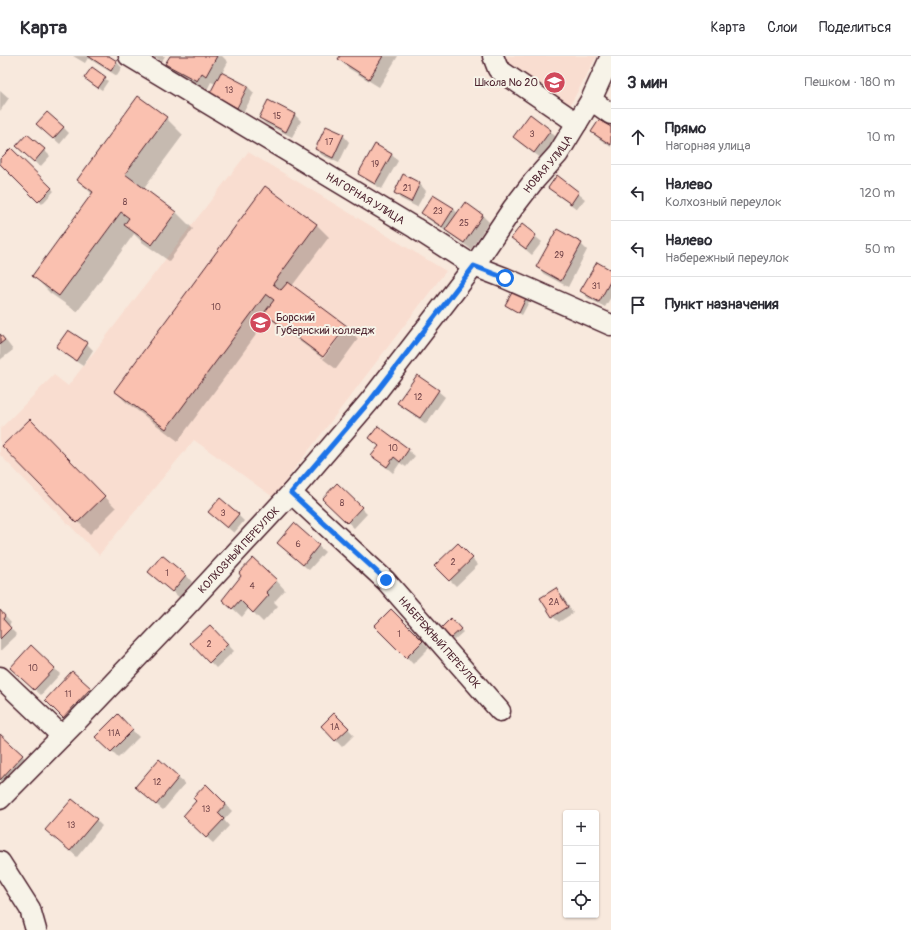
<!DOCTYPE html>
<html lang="ru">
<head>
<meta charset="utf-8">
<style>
  :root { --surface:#fff; --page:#f2f2f3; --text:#2b2b33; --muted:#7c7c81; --line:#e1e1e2 }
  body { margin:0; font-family:Pangolin,sans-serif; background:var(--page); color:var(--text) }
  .controls { position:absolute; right:12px; bottom:12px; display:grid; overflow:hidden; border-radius:4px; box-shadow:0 1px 3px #0004 }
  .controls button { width:36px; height:36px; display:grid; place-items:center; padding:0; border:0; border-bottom:1px solid var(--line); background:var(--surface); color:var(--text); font:20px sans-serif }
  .stop { position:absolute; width:12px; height:12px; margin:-9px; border:3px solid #1a73e8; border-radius:50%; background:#fff }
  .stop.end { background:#1a73e8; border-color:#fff; box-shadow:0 1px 4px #0008 }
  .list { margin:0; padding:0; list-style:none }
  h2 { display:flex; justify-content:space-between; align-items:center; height:52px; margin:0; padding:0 16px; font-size:17px }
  h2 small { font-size:13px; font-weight:400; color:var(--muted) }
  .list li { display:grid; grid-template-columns:26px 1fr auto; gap:12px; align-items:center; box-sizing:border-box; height:56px; padding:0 16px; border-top:1px solid var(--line) }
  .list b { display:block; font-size:15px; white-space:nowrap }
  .list p { margin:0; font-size:13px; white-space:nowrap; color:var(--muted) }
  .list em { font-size:13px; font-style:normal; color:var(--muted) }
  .icon { flex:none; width:22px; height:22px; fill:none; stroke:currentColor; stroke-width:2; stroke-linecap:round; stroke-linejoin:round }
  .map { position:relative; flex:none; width:611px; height:874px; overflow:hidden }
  header { display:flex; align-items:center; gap:24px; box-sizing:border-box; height:56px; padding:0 20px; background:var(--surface); border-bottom:1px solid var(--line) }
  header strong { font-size:19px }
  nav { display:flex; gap:22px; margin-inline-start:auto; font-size:14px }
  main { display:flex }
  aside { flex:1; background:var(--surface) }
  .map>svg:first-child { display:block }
  .built { fill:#f9ddd0 }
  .shadow { fill:#0003 }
  .building { fill:#fac1b0; stroke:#4a1f2b }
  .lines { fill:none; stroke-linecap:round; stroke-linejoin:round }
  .minor-casing { stroke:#4a1f2b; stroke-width:23 }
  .minor { stroke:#f7f3e8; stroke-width:20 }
  .route { stroke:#1a73e8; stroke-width:5 }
  .labels { text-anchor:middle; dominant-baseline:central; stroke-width:4; stroke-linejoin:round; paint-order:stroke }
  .number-label { font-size:9px; fill:#76484c }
  .poi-label { font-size:11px; fill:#4a1f2b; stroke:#f7f3e8; text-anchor:end }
  .street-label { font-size:11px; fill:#4a1f2b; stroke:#f7f3e8 }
</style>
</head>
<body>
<header>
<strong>Карта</strong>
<nav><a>Карта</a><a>Слои</a><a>Поделиться</a></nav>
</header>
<main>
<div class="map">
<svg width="611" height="874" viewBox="0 0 611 874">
  <rect width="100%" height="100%" fill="#f8e9dd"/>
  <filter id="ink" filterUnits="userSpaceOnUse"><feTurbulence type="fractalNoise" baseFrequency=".025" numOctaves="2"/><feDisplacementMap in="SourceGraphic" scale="8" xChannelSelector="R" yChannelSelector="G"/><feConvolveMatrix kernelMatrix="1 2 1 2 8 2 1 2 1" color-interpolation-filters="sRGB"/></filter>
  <g filter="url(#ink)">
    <path class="built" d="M483,0H597L568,53Z
      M248,96L446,215L273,441L194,384L99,499L0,399V373L54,319L68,330Z"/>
    <path class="shadow" d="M73,0H108L116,5L122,12L117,20L88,2L85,7Z
      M152,0H165L162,5Z
      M171,0H222L228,6L222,17L248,31H246L235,53L217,43L211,37L216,28L211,26L207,34L176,17L167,7Z
      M341,0H398L379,31L348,12L339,3Z
      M92,13L108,25L102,34L88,25Z
      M248,31L254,37L243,57L237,54Z
      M0,34L9,42L0,55Z
      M294,58L301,65L292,81L266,68L260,62Z
      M166,62L183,79L143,133L176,156L193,173L169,205L142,186L134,178L77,256L50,237L34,220L93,139L78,124Z
      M63,71L69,77L60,88L44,74Z
      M611,72V91L598,82L592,76Z
      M550,75L556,81L541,102L520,87L514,81Z
      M343,79L349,86L339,107L322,99L316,93Z
      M11,94L54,135L42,148L0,107V105Z
      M44,94L50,100L40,111L24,96Z
      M392,99L398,105L382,133L366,124L360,118Z
      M404,120L420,128L426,135L417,151L401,143L395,137Z
      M557,121L585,143L577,153L556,138L549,131Z
      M265,131L317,169L329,181L292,230L347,271H345L322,302L278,269L269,261L178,385L127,347L115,335Z
      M433,140L454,153L458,158L465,148L483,160L489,166L471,193L428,163L422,157Z
      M522,170L542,186L532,199L512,182Z
      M581,188L587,194L568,231L544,218L537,211Z
      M611,215V241L605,251L588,242L582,235Z
      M527,241L530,244L522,259L506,249Z
      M347,271L358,283L336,313L323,303Z
      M0,277L13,294L0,304Z
      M87,288L93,294L83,310L63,297L57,291Z
      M417,320L438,335L445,341L426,368L405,353L398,347Z
      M30,364L116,452L90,478L4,390Z
      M379,371L415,400L406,411L400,407L393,417L373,400L380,391L370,382Z
      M330,449L361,452L367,458L354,472Z
      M238,459L244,465L234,477L216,462Z
      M294,468L325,496L309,514L284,493Z
      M458,488L478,509L456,530L436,510Z
      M186,519L192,526L179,541L155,522Z
      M276,524L285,534L274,546L278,550L263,566L249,552L242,561L224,544Z
      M556,534L562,540L573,557L559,566L552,560Z
      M0,555L11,567L8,570L17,579L0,595Z
      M392,555L429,592L413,608L376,570Z
      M451,564L463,576L454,584L442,572Z
      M210,570L234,595L216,612L192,587Z
      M54,612L60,618L41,639L18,618Z
      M90,633L96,639L70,667L52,650Z
      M334,658L354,679L342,691L322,670Z
      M118,660L139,681L118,702L97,681Z
      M0,679L28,705L0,730Z
      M159,705L185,728L163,754L142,737Z
      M206,729L232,755L224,764L229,770L213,787L190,766L197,745Z
      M96,764L102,770L77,801L46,774Z"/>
    <path class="building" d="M88,0H109L117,5L111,15Z
      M170,0H217L206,20L202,17L197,25L165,8Z
      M340,0H383L369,23L338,3Z
      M92,11L106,21L98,32L84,22Z
      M221,16L248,30L237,52L210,37Z
      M138,40L167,61L125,118L176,156L152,189L124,169L129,162L121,156L59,240L32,220L93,136L77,124Z
      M268,44L295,58L286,76L259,62Z
      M47,56L64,71L53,83L36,68Z
      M530,58L551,74L534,97L513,81Z
      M599,64L611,71V89L591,76Z
      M326,70L344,78L333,102L315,93Z
      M27,78L45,93L34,106L16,90Z
      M375,88L392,98L375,128L358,118Z
      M11,92L52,132L38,146L0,108V103Z
      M403,118L420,127L411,146L394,137Z
      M557,119L579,136L571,148L548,132Z
      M265,130L317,168L273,228L281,234L288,226L347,270L323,301L264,257L274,244L266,238L166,373L114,335Z
      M433,139L454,152L442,171L421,157Z
      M465,146L483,159L464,187L445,174Z
      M522,168L536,179L526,193L511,182Z
      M557,173L582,187L561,225L536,211Z
      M597,206L611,214V224L599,246L580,235Z
      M514,233L527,240L519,257L505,249Z
      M68,274L88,287L76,305L56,291Z
      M0,278L5,284L0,288Z
      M417,319L439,334L420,362L397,347Z
      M30,363L105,440L77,467L2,390Z
      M378,370L409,393L400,406L394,401L387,411L371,400L379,390L369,382Z
      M337,427L362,451L347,467L322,443Z
      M220,442L239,458L227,472L208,456Z
      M294,467L319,489L303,509L277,487Z
      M458,487L473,502L449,525L434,510Z
      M162,499L186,519L172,536L148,516Z
      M253,502L277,524L266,536L269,539L253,557L240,544L232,553L222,544L241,520L239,517Z
      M556,532L568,551L552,561L540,542Z
      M391,553L423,585L406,602L374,570Z
      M0,554L5,560L3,563L11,572L0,583Z
      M451,562L461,573L451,582L441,572Z
      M210,569L228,588L209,607L190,587Z
      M31,589L55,612L34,634L10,612Z
      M72,615L91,632L63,662L45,644Z
      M334,657L349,672L335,685L321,670Z
      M118,658L133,674L111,696L95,681Z
      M0,678L23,699L0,724Z
      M159,703L179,721L156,749L135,731Z
      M206,728L226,748L218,757L224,763L206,782L183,760L196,745L193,742Z
      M72,743L97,763L70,795L45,774Z"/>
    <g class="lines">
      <defs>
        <g id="minor">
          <path id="s1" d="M129,0L415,172L474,210L505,222L611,269"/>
          <path d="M493,0L498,13L577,67"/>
          <path d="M591,44L611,58"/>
          <path id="s2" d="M291,437L386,525L500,655"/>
          <path d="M0,621L62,680"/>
          <path id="s3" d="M0,743L77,665L178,559L291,437L369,346L474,210L513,152L533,126L558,98L591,44L611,0"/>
          <path d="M0,806L30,853L36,874"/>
        </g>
      </defs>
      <use href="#minor" class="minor-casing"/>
      <use href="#minor" class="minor"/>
    </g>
  </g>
  <g class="lines" filter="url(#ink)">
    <path class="route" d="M386,524L291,437L369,346L474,210L505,222"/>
  </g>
  <defs>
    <symbol id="school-disc" viewBox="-11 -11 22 22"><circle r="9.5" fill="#d1495b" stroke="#f7f3e8"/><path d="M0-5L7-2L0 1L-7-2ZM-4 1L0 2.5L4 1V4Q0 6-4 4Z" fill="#fff"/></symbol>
    <symbol id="university-disc" viewBox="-11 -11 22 22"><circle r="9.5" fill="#d1495b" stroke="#f7f3e8"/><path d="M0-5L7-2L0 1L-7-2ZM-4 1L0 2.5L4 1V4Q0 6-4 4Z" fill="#fff"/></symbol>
  </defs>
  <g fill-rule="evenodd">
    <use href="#school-disc" x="542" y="14" width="25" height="25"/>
    <use href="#university-disc" x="248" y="254" width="25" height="25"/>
  </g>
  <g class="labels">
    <g class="number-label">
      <text x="229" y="34">13</text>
      <text x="277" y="60">15</text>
      <text x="532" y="78">3</text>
      <text x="329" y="86">17</text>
      <text x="375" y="108">19</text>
      <text x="407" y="132">21</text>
      <text x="125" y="146">8</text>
      <text x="438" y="155">23</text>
      <text x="464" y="167">25</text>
      <text x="559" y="199">29</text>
      <text x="596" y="230">31</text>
      <text x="216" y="251">10</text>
      <text x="418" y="341">12</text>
      <text x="393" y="392">10</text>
      <text x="342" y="447">8</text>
      <text x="223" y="457">3</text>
      <text x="298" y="488">6</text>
      <text x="453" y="506">2</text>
      <text x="167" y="517">1</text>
      <text x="252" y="530">4</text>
      <text x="554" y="546">2А</text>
      <text x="399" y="578">1</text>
      <text x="209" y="588">2</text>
      <text x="33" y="612">10</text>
      <text x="68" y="638">11</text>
      <text x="335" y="671">1А</text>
      <text x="114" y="677">11А</text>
      <text x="157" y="726">12</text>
      <text x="206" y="753">13</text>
      <text x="71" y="769">13</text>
    </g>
    <g class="poi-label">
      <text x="538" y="26">Школа № 20</text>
      <text x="276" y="261" text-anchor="start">Борский<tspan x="276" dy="13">Губернский колледж</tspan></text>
    </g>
    <g class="street-label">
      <text stroke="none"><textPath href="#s3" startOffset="840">НОВАЯ УЛИЦА</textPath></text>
      <text stroke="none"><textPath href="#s1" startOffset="276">НАГОРНАЯ УЛИЦА</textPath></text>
      <text stroke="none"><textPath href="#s3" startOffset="345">КОЛХОЗНЫЙ ПЕРЕУЛОК</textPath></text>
      <text stroke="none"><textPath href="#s2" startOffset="211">НАБЕРЕЖНЫЙ ПЕРЕУЛОК</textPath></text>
    </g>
  </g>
</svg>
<div class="controls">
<button>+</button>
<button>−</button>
<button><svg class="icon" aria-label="locate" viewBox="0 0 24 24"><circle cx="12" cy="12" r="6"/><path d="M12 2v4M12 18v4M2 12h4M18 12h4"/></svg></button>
</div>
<div class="stop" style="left:505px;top:222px"></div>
<div class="stop end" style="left:386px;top:524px"></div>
</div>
<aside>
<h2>3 мин<small>Пешком · 180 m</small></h2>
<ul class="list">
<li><svg class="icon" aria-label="ahead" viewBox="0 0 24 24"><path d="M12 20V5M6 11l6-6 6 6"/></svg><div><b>Прямо</b><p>Нагорная улица</p></div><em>10 m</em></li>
<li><svg class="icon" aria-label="left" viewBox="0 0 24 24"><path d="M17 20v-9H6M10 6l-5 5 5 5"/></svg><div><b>Налево</b><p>Колхозный переулок</p></div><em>120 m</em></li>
<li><svg class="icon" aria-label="left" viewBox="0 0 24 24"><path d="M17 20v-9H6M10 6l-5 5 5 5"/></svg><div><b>Налево</b><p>Набережный переулок</p></div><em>50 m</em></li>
<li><svg class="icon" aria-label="arrive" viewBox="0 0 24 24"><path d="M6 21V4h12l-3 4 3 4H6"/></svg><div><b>Пункт назначения</b></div></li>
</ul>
</aside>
</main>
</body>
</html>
